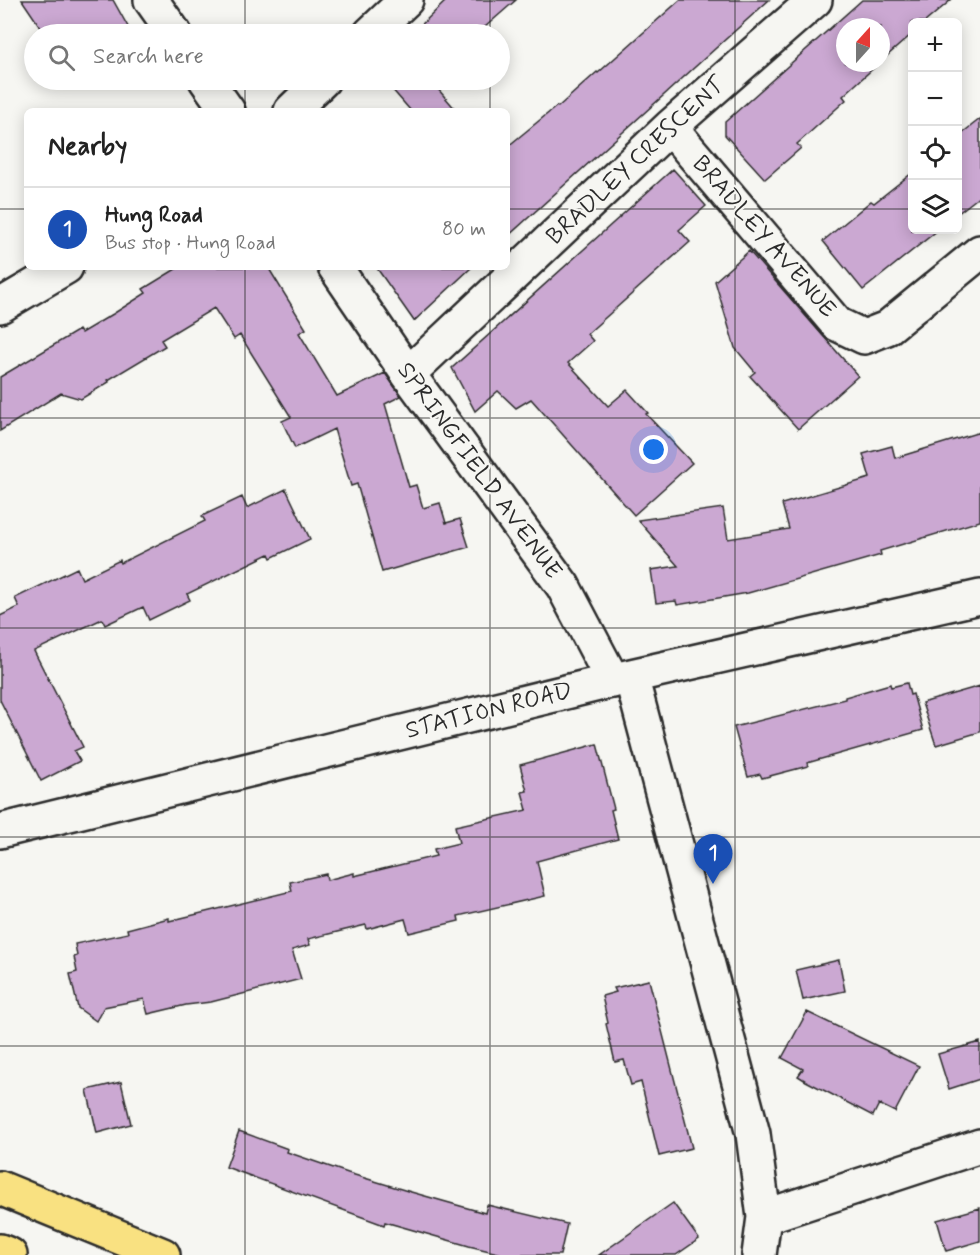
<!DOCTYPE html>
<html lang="en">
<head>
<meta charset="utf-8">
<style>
  :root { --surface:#fff; --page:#f2f2f2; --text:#222; --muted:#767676; --line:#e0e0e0; --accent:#7c3aed }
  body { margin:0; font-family:Mynerve,sans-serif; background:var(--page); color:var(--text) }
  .controls { position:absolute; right:18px; top:18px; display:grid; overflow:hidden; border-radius:9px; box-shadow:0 3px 15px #0003 }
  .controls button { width:54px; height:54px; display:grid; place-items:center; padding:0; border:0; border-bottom:2px solid var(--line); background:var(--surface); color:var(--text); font:30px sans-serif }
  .compass { position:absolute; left:836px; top:18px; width:54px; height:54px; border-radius:50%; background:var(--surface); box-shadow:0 3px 15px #0003; rotate:21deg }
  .you { position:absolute; left:654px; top:450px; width:21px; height:21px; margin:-15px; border:4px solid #fff; border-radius:50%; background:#1a73e8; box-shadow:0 0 0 9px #1a73e833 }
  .badge { display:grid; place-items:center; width:39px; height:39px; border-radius:50%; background:var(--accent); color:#fff; font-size:20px; font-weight:700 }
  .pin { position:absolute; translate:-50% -50px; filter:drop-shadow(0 2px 3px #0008) }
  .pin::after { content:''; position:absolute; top:32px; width:21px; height:18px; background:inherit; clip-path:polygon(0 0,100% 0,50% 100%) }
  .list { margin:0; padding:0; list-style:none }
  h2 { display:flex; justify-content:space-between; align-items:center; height:78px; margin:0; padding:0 24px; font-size:26px }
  h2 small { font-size:20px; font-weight:400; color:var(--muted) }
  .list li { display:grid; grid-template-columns:39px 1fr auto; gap:18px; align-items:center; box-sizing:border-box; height:84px; padding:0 24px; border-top:2px solid var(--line) }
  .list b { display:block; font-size:22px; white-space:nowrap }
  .list p { margin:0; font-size:20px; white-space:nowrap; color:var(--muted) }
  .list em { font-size:20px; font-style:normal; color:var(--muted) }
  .icon { flex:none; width:33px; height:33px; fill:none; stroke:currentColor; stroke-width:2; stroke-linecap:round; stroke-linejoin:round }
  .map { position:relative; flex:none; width:980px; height:1255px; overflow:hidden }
  .search { position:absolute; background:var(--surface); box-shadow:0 3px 15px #0003; left:24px; top:24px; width:486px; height:66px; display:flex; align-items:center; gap:15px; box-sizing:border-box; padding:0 21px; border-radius:33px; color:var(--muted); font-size:22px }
  .panel { position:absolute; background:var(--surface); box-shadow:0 3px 15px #0003; left:24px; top:108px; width:486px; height:162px; border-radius:9px }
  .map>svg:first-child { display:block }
  .building { fill:#cba8d2; stroke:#2b2b2b; stroke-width:1.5 }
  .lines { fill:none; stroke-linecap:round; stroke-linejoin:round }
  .minor-casing { stroke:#2b2b2b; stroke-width:38 }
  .trunk-casing { stroke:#2b2b2b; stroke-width:38 }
  .minor { stroke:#f6f6f2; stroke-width:33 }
  .trunk { stroke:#f9e181; stroke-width:33 }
  .grid { fill:none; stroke:#2b2b2b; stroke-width:1.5; stroke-opacity:0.55 }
  .labels { text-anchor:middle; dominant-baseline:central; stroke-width:4.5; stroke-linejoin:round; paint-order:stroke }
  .street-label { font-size:24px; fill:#2b2b2b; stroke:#f6f6f2 }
</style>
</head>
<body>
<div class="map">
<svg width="980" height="1255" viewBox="0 0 980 1255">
  <rect width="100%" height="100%" fill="#f6f6f2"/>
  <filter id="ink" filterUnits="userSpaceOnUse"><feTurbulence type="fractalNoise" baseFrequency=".0167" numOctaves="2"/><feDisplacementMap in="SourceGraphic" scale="12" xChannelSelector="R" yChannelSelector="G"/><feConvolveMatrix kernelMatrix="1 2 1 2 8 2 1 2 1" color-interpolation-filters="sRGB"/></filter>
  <g filter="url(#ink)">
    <path class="building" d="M22,0H113L132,34H45Z
      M447,0H516L477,34H424L418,28Z
      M680,0H769L507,237V147L557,106L558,107L597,72L598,73Z
      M862,0H951L925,22H912V34L881,61V27H845V63H879L843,96L846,100L797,144L801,148L765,179L725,135V122Z
      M384,80H430L457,111H411Z
      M980,119V196L957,214V137Z
      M673,169L706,206L679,230L690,242L587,334L593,341L568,363L608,406L627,390L648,413L646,414L692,463L634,515L531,399L516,408L498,391L475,411L452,368Z
      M912,173V230H938L863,290L823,241L871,201L874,203Z
      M749,251L858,376L798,429L750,376L755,372L735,348L715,281Z
      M179,267H268L306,329L299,333L337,396L385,373L401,396L385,404L409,487L416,485L423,508L440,503L446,523L460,519L469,547L382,572L357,484L351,486L334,429L295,448L282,421L291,417L240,335L234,339L214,308L161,340L165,346L108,380L109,382L81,399L61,393L0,431V377L79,330L81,333L113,314L146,293L143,289Z
      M376,267H472L414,321Z
      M980,432V521L880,551L881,555L748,593L677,605L676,601L656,603L651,570L678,566L638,520L723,508L728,539L789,529L782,504L870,478L863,454L892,446L895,458Z
      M286,489L310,539L271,558L269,554L187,594L190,600L149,620L143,607L105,625L102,619L34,651L83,747L74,751L80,761L41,781L0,700V616L19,607L15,598L77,568L82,579L120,560L121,563L205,521L202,516L242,497L247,508Z
      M907,683L910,695L913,694L923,730L807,763L808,766L762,778L760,774L748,777L734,727L845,699V697L890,684L891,687Z
      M980,686V732L936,745L922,703Z
      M597,744L614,809L611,810L618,839L537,861L545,896L458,916L459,921L409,933L405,919L367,929L366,925L308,939L310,945L292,950L301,979L211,1002L186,1005L148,1014L144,999L104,1007L96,1021L78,1008L70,974L77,972L74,957L77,956L75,944L128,933L127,929L169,918V921L292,891L290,882L326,874L327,880L354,873V876L436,856L434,849L459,843L455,826L527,810L522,792L527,791L520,765Z
      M839,960L845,991L803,1000L796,970Z
      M649,980L692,1148L659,1156L641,1082L631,1085L624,1060L615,1062L606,1024L608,1023L602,996L616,992L614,988Z
      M807,1012L919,1066L895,1112L879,1104L873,1116L806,1081L798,1076L803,1069L782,1058Z
      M980,1042V1079L949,1089L938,1054Z
      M121,1082L131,1124L97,1133L87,1090Z
      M239,1131L288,1149L287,1152L348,1173L411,1192L485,1213L487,1205L567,1224L560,1255H506L469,1246L385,1222L384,1225L226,1167Z
      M673,1203L699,1239L676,1255H599Z
      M980,1208V1241L946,1251L937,1220Z"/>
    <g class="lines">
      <defs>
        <path id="minor" d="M151,0L175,34
          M370,34L406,0
          M206,80L228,111
          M291,111L323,80
          M670,127L837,324L864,337L887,328L980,252
          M335,267L408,374L563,586L613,681
          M0,306L66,267
          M408,374L670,127L815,0
          M631,676L753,1134L764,1217L759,1255
          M0,831L631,676L980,597
          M764,1217L980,1146"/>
        <path id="trunk" d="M0,1188L163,1255
          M0,1251L10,1255"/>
      </defs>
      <use href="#minor" class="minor-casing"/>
      <use href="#trunk" class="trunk-casing"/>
      <use href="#minor" class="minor"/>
      <use href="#trunk" class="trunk"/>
    </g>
  </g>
  <path class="grid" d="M245,0V34M490,0V34M735,0V1255M245,80V111M490,80V111M0,209H27M507,209H912M958,209H980M245,267V1255M490,267V1255M0,418H980M0,628H980M0,837H980M0,1046H980"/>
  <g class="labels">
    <g class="street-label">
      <text transform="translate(636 161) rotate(-43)">BRADLEY CRESCENT</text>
      <text transform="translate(764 237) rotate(49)">BRADLEY AVENUE</text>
      <text transform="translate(479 471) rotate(54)">SPRINGFIELD AVENUE</text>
      <text transform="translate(489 711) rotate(-14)">STATION ROAD</text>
    </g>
  </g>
</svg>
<div class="controls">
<button>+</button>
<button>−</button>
<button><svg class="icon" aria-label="locate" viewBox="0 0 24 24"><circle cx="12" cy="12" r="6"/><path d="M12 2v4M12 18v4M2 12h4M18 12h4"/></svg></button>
<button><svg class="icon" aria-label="layers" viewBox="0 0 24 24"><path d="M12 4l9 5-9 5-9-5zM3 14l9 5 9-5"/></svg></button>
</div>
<svg class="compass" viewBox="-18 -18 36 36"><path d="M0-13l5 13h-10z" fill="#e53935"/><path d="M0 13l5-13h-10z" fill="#767676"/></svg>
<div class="you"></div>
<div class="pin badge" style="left:713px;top:884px;background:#1a4fb4">1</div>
<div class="search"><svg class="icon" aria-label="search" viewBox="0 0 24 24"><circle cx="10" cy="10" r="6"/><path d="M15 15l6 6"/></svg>Search here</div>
<section class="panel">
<h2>Nearby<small></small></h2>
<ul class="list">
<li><span class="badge" style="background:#1a4fb4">1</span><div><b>Hung Road</b><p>Bus stop · Hung Road</p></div><em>80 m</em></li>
</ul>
</section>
</div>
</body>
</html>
